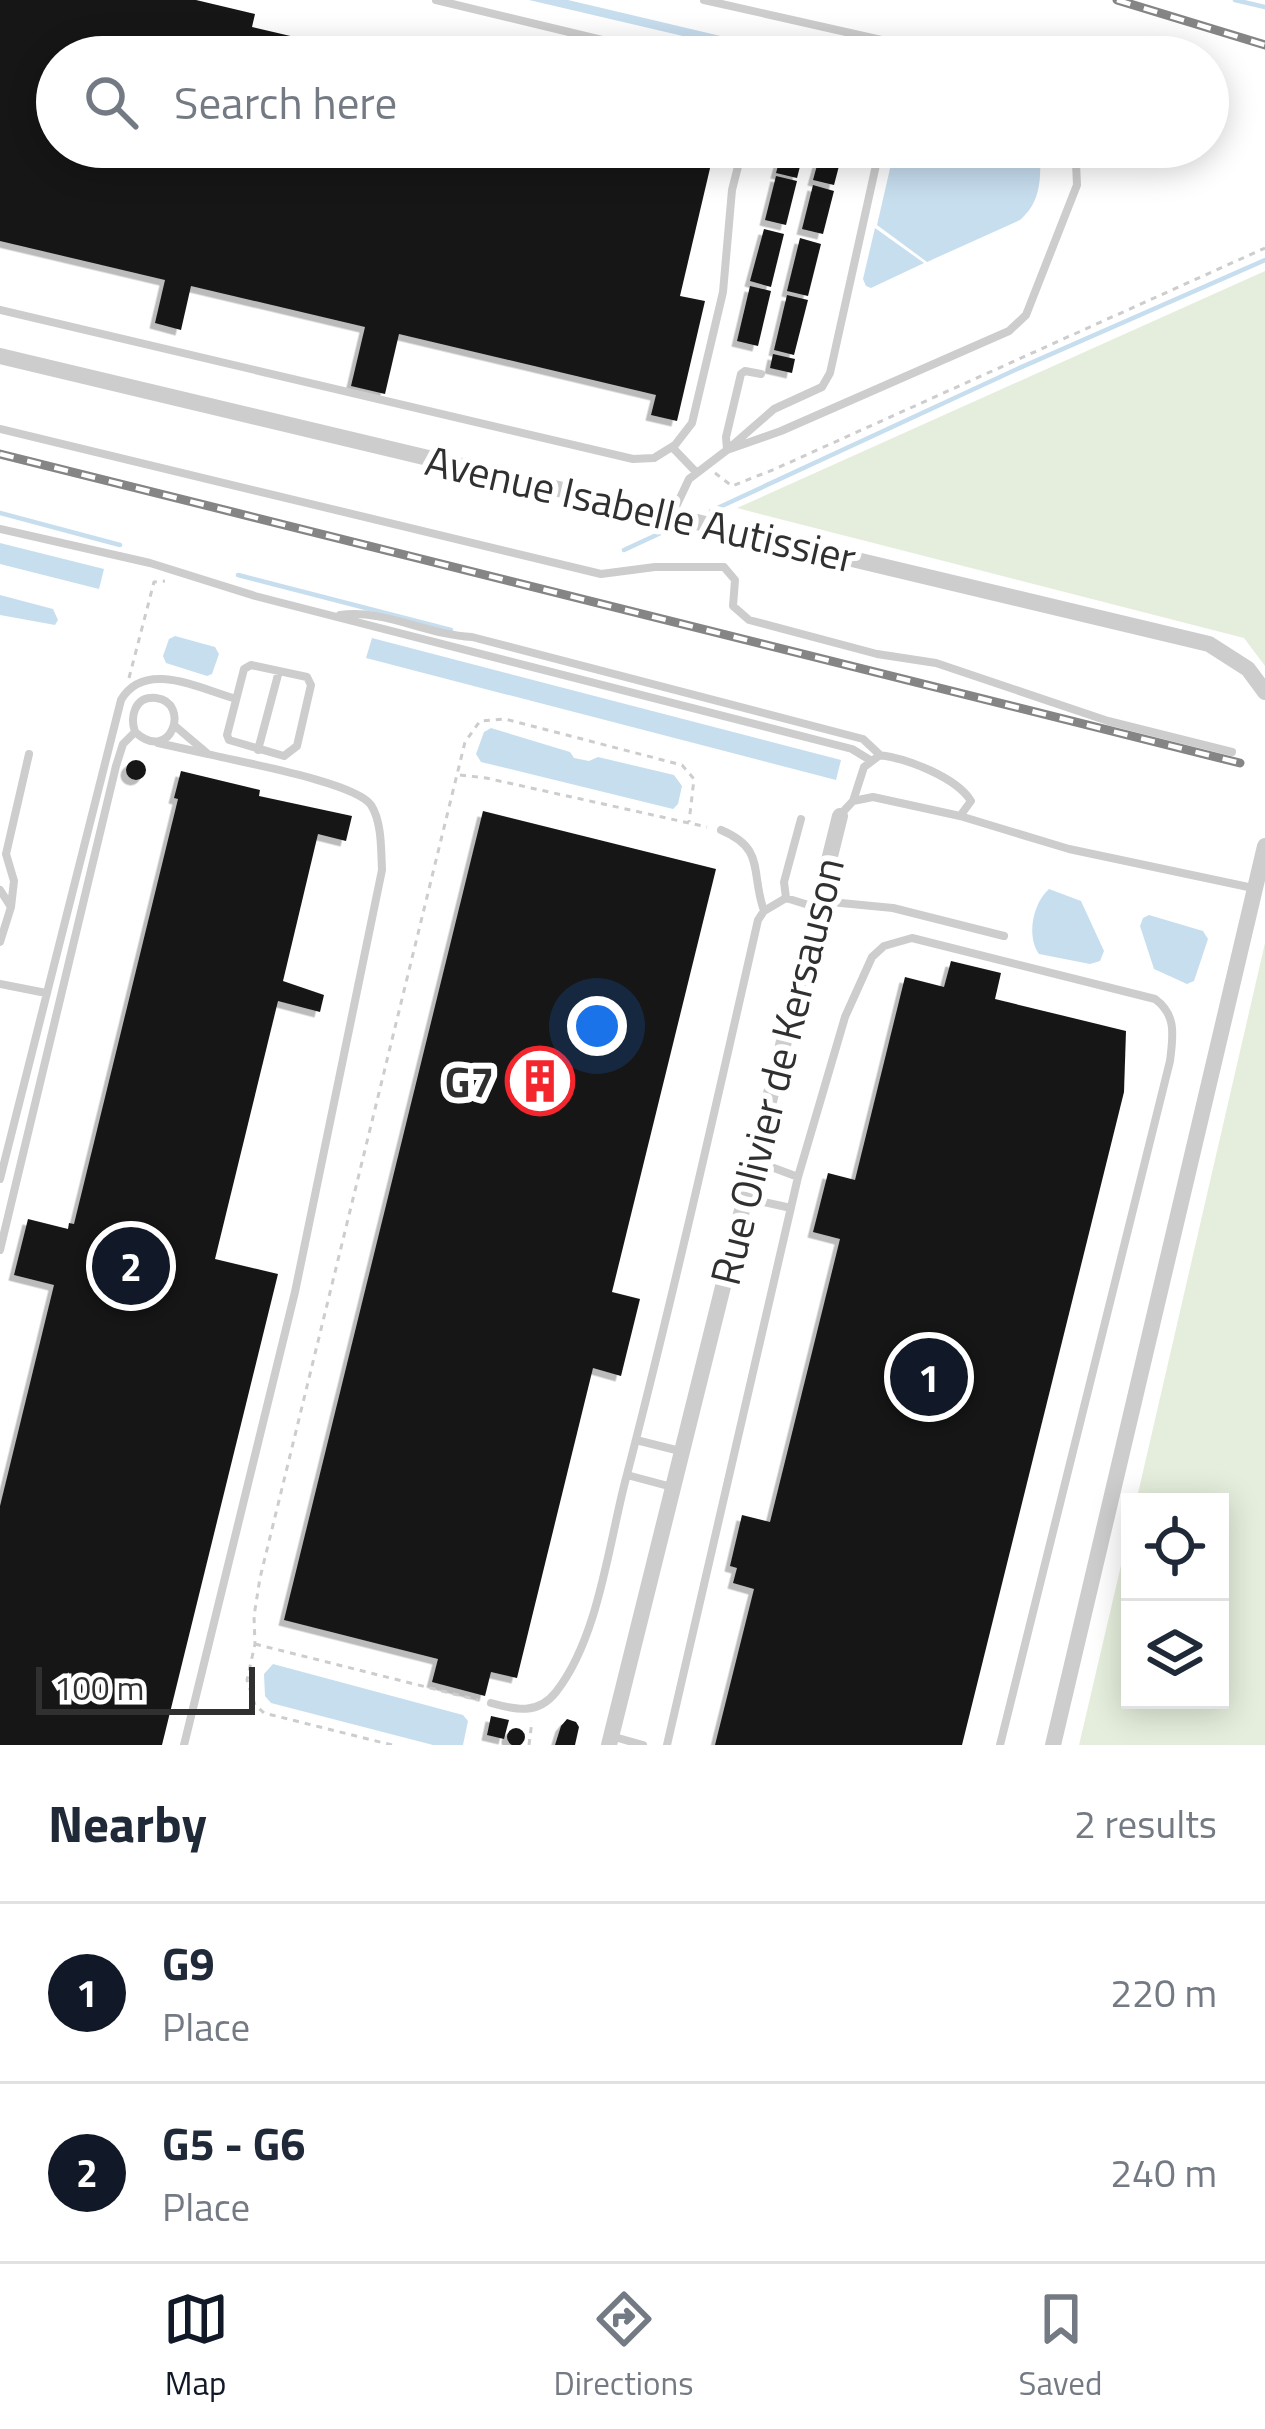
<!DOCTYPE html>
<html lang="en">
<head>
<meta charset="utf-8">
<style>
  :root { --surface:#fff; --page:#f2f2f3; --text:#1f2937; --muted:#747a83; --line:#e0e1e3; --accent:#111827 }
  body { margin:0; font-family:"Titillium Web",sans-serif; background:var(--page); color:var(--text) }
  .controls { position:absolute; right:36px; bottom:36px; display:grid; overflow:hidden; border-radius:0px; box-shadow:0 6px 30px #0003 }
  .controls button { width:108px; height:108px; display:grid; place-items:center; padding:0; border:0; border-bottom:3px solid var(--line); background:var(--surface); color:var(--text); font:60px sans-serif }
  .scale { position:absolute; left:36px; bottom:30px; width:219px; box-sizing:border-box; padding-left:12px; border:6px solid #303030; border-top:0; font-size:33px; line-height:42px; white-space:nowrap; color:#303030; -webkit-text-stroke:9px #fff; paint-order:stroke }
  .you { position:absolute; left:597px; top:1026px; width:42px; height:42px; margin:-30px; border:9px solid #fff; border-radius:50%; background:#1a73e8; box-shadow:0 0 0 18px #1a73e833 }
  .badge { display:grid; place-items:center; width:78px; height:78px; border-radius:50%; background:var(--accent); color:#fff; font-size:39px; font-weight:700 }
  .pin { position:absolute; translate:-50% -50%; border:6px solid #fff; box-shadow:0 3px 12px #0006 }
  .list { margin:0; padding:0; list-style:none }
  h2 { display:flex; justify-content:space-between; align-items:center; height:156px; margin:0; padding:0 48px; font-size:51px }
  h2 small { font-size:39px; font-weight:400; color:var(--muted) }
  .list li { display:grid; grid-template-columns:78px 1fr auto; gap:36px; align-items:center; box-sizing:border-box; height:180px; padding:0 48px; border-top:3px solid var(--line) }
  .list b { display:block; font-size:45px; white-space:nowrap }
  .list p { margin:0; font-size:39px; white-space:nowrap; color:var(--muted) }
  .list em { font-size:39px; font-style:normal; color:var(--muted) }
  .icon { flex:none; width:66px; height:66px; fill:none; stroke:currentColor; stroke-width:2; stroke-linecap:round; stroke-linejoin:round }
  .map { position:relative; flex:none; width:1265px; height:1745px; overflow:hidden }
  .search { position:absolute; background:var(--surface); box-shadow:0 6px 30px #0003; left:36px; right:36px; top:36px; height:132px; display:flex; align-items:center; gap:30px; box-sizing:border-box; padding:0 42px; border-radius:66px; color:var(--muted); font-size:45px }
  .sheet { height:516px; background:var(--surface) }
  nav { display:flex; justify-content:space-around; align-items:center; box-sizing:border-box; height:168px; border-top:3px solid var(--line); background:var(--surface); font-size:33px; color:var(--muted) }
  nav a { display:grid; justify-items:center; gap:6px }
  nav .on { color:var(--accent) }
  .map>svg:first-child { display:block }
  .green { fill:#e5eedc }
  .water { fill:#c7deef }
  .lines { fill:none; stroke-linecap:round; stroke-linejoin:round }
  .stream { stroke:#c7deef; stroke-width:4.5 }
  .building { fill:#171717; filter:url(#shadow) }
  .path { stroke:#cdcdcd; stroke-width:3; stroke-dasharray:6 6; stroke-linecap:butt }
  .service { stroke:#cdcdcd; stroke-width:8 }
  .minor { stroke:#cdcdcd; stroke-width:16 }
  .rail-casing { stroke:#858585; stroke-width:9 }
  .rail { stroke:#fff; stroke-width:4.5; stroke-dasharray:14; stroke-linecap:butt }
  .labels { text-anchor:middle; dominant-baseline:central; stroke-width:12; stroke-linejoin:round; paint-order:stroke }
  .street-label { font-size:42px; fill:#303030; stroke:#fff }
  .poi-label { font-size:42px; font-weight:bold; fill:#303030; stroke:#fff; text-anchor:end }
</style>
</head>
<body>
<div class="map">
<svg width="1265" height="1745" viewBox="0 0 1265 1745">
  <defs>
    <filter id="shadow"><feDropShadow dx="-5.5" dy="5.5" stdDeviation="0" flood-color="#0004"/></filter>
  </defs>
  <rect width="100%" height="100%" fill="#fff"/>
  <path class="green" d="M1265,271V666L1244,638L737,508Z
    M1265,943V1745H1079L1130,1527V1700H1220V1502H1136Z"/>
  <path class="water" d="M529,0H568L809,57H772Z
    M895,147L1032,148L1040,155C1041,181 1040,203 1020,220L927,262L877,225Z
    M875,228L924,263L871,288L866,286L863,279Z
    M0,543L104,569L99,589L0,564Z
    M0,595L53,609L58,620L55,625L0,615Z
    M175,636L215,647L219,654L212,674L207,676L166,663L163,656L169,639Z
    M372,638L841,760L836,780L366,658Z
    M491,728L570,752L574,758L589,761L598,757L674,775L682,786L678,804L673,809L481,762L476,754L484,732Z
    M1049,889L1081,901L1104,951L1100,961L1090,964L1039,954C1026,936 1033,903 1049,889Z
    M1149,915L1203,931L1208,939L1194,981L1187,984L1154,969L1140,926L1143,918Z
    M273,1664L463,1715L468,1721L463,1745H433L271,1703L265,1696L264,1674Z"/>
  <g class="lines">
    <path class="stream" d="M1235,0L1265,7
      M711,511L1015,370L1265,260
      M0,513L120,545
      M624,550L665,531
      M238,575L451,630"/>
  </g>
  <path class="building" d="M0,0H196L255,14L252,27L372,55L57,57V147H715L680,296L705,301L677,421L651,415L656,395L399,334L385,394L351,386L365,327L191,286L181,330L155,323L165,280L0,241Z
    M783,147H805L797,178L776,173Z
    M822,147H844L834,185L813,180Z
    M776,176L797,181L786,225L765,220Z
    M813,185L834,191L823,234L802,229Z
    M764,229L784,234L771,287L750,281Z
    M800,238L821,244L808,296L787,291Z
    M750,286L771,291L758,346L737,341Z
    M787,295L808,300L794,355L774,350Z
    M773,354L795,359L792,373L770,368Z
    M126 770a10 10 0 1 1 20 0a10 10 0 1 1-20 0Z
    M181,771L260,790L259,796L352,816L346,841L318,834L283,981L324,995L320,1012L278,1001L215,1259L278,1274L162,1745H0V1506L54,1285L14,1275L28,1219L68,1229L69,1223L74,1224L178,799L174,798Z
    M483,811L716,869L612,1292L640,1299L621,1376L593,1368L517,1678L491,1672L485,1696L432,1682L438,1659L284,1620Z
    M951,961L1001,973L995,999L1126,1031L1124,1092L962,1745H715L754,1589L733,1583L737,1568L730,1566L742,1515L770,1522L840,1239L813,1232L828,1173L855,1180L905,977L944,987Z
    M491,1716L509,1720L504,1739L487,1735Z
    M567,1719L576,1722L579,1727L575,1745H555L561,1726Z
    M507 1737a9 9 0 1 1 18 0a9 9 0 1 1-18 0Z"/>
  <g class="lines">
    <path class="path" d="M715,473L732,486L775,469L1265,248
      M129,678L154,582L165,581
      M460,775L486,778L707,827
      M255,1644L478,1700
      M392,1745L264,1713L255,1705L247,1680L255,1644L254,1616L260,1578L465,742L480,721L505,719L682,765L694,779L689,822
      M529,1745L532,1721"/>
    <path class="service" d="M436,0L673,57
      M704,0L957,57
      M880,147L830,373L822,387L774,409L727,450L781,431L1009,331L1026,315L1077,185L1076,163L1064,147
      M1069,153L1090,147
      M0,310L633,459L654,458L675,445L692,423L723,292L732,190L743,147
      M0,429L601,574L655,567H724L735,580L733,606L749,620L877,654L936,663L1108,721L1232,752
      M672,447L696,472
      M673,513L689,479L727,450L726,437L741,374L745,371L761,374
      M0,529L150,563L255,596L852,749L870,760
      M340,615C385,609 427,635 472,637L863,739L880,755
      M251,665L307,677L311,685L297,746L284,756L229,740L227,735L244,669Z
      M158,743L208,754L175,726
      M258,750L279,671
      M853,801L864,767L880,755C908,759 956,777 971,801L960,816
      M841,814L853,801L873,797L960,816L1069,849L1253,888
      M801,819L784,882L786,898L815,907
      M721,830C766,849 750,871 764,911
      M0,890L11,907L0,942
      M820,901L893,908L1004,936
      M11,907L14,881L6,854L29,754
      M0,984L46,993
      M755,1161L798,1177
      M0,1179L121,700C145,659 200,689 236,699
      M745,1198L791,1208
      M0,1250L116,766L123,744L135,732C130,717 134,696 156,698C191,702 172,765 135,732
      M636,1440L680,1451
      M627,1475L672,1487
      M491,1703C516,1710 538,1715 556,1692C597,1640 608,1550 624,1486C673,1298 715,1109 758,920L764,911L786,898
      M611,1736L643,1745
      M184,1745L295,1292L382,870C381,850 382,822 371,805C355,782 239,762 208,754
      M667,1745L798,1177L845,1017L872,957L884,946L912,938L1155,999C1177,1015 1173,1036 1170,1061L1000,1745"/>
    <path class="minor" d="M0,356L1209,644L1248,669L1265,692
      M609,1745L840,816
      M1053,1745L1265,846"/>
    <defs>
      <path id="rail" d="M1117,0L1265,45
        M0,454L1240,763"/>
    </defs>
    <use href="#rail" class="rail-casing"/>
    <use href="#rail" class="rail"/>
  </g>
  <defs>
    <symbol id="building-ring" viewBox="-11 -11 22 22"><circle r="9.5" fill="#fff" stroke="#f3252d" stroke-width="1.5"/><path d="M-4-6H4V6H1V3H-1V6H-4ZM-2.5-4.3h1.7v1.8h-1.7ZM.8-4.3h1.7v1.8H.8ZM-2.5-1h1.7V.8h-1.7ZM.8-1h1.7V.8H.8Z" fill="#f3252d"/></symbol>
  </defs>
  <g fill-rule="evenodd">
    <use href="#building-ring" x="502" y="1043" width="76" height="76"/>
  </g>
  <g class="labels">
    <g class="street-label">
      <text transform="translate(641 508) rotate(13)">Avenue Isabelle Autissier</text>
      <text transform="translate(776 1071) rotate(-76)">Rue Olivier de Kersauson</text>
    </g>
    <g class="poi-label">
      <text x="494" y="1081">G7</text>
    </g>
  </g>
</svg>
<div class="controls">
<button><svg class="icon" aria-label="locate" viewBox="0 0 24 24"><circle cx="12" cy="12" r="6"/><path d="M12 2v4M12 18v4M2 12h4M18 12h4"/></svg></button>
<button><svg class="icon" aria-label="layers" viewBox="0 0 24 24"><path d="M12 4l9 5-9 5-9-5zM3 14l9 5 9-5"/></svg></button>
</div>
<div class="scale">100 m</div>
<div class="you"></div>
<div class="pin badge" style="left:929px;top:1377px">1</div>
<div class="pin badge" style="left:131px;top:1266px">2</div>
<div class="search"><svg class="icon" aria-label="search" viewBox="0 0 24 24"><circle cx="10" cy="10" r="6"/><path d="M15 15l6 6"/></svg>Search here</div>
</div>
<section class="sheet">
<h2>Nearby<small>2 results</small></h2>
<ul class="list">
<li><span class="badge">1</span><div><b>G9</b><p>Place</p></div><em>220 m</em></li>
<li><span class="badge">2</span><div><b>G5 - G6</b><p>Place</p></div><em>240 m</em></li>
</ul>
</section>
<nav>
<a class="on"><svg class="icon" aria-label="map" viewBox="0 0 24 24"><path d="M3 6l6-2 6 2 6-2v14l-6 2-6-2-6 2zM9 4v14M15 6v14"/></svg>Map</a>
<a><svg class="icon" aria-label="directions" viewBox="0 0 24 24"><path d="M12 3l9 9-9 9-9-9zM9 14v-3h6M13 9l2 2-2 2"/></svg>Directions</a>
<a><svg class="icon" aria-label="saved" viewBox="0 0 24 24"><path d="M7 4h10v16l-5-4-5 4z"/></svg>Saved</a>
</nav>
</body>
</html>
